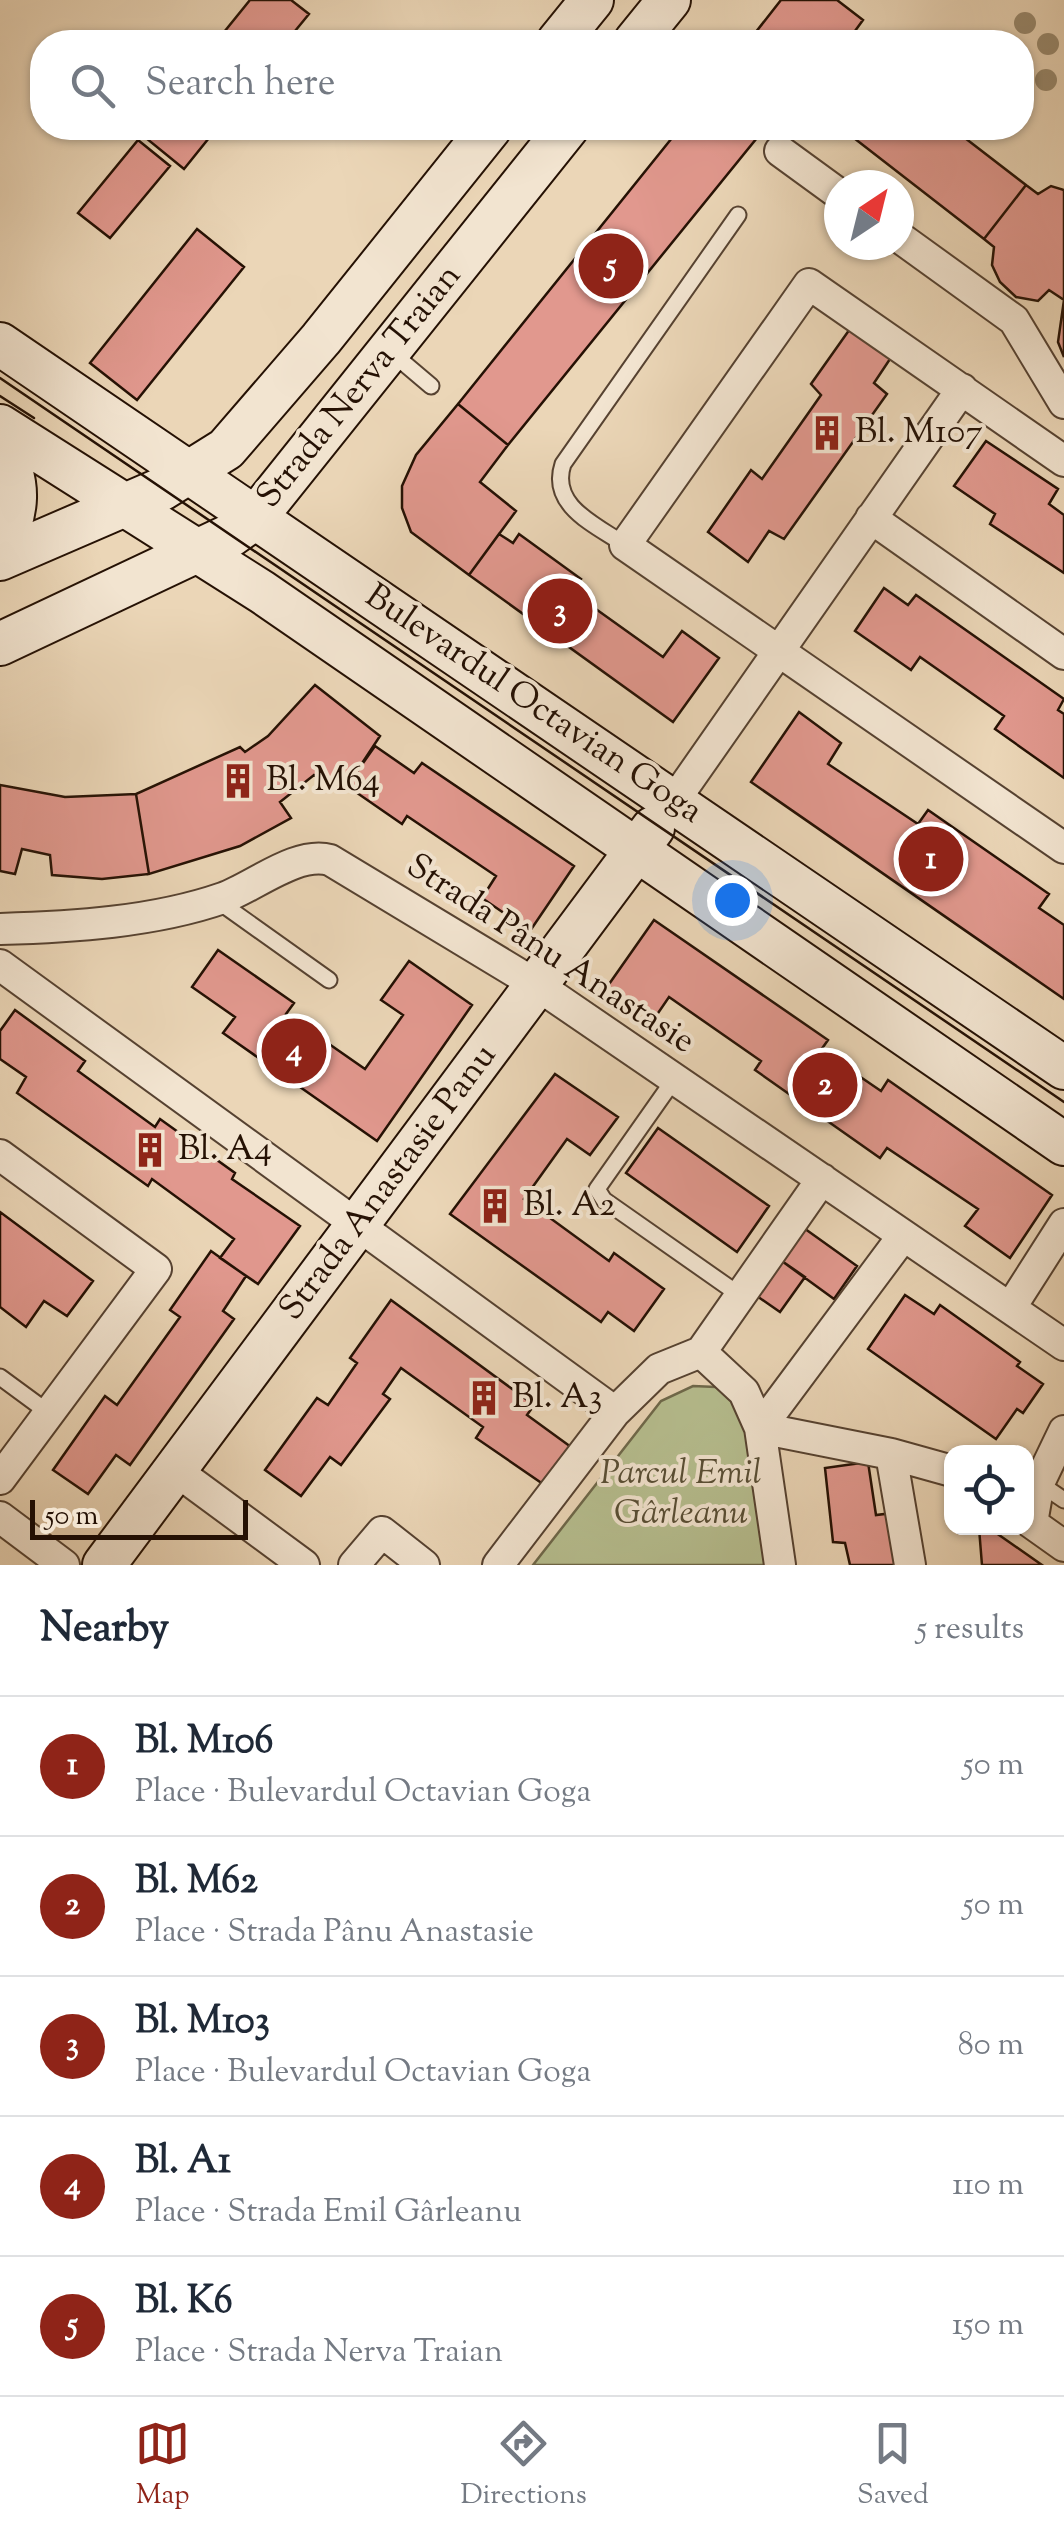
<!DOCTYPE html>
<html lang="en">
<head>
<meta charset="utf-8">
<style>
  :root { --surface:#fff; --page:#f6f6f7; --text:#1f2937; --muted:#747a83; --line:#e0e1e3; --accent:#8f2418 }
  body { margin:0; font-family:"Sorts Mill Goudy",serif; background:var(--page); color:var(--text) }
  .controls { position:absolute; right:30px; bottom:30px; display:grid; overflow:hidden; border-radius:20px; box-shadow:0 2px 8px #0004 }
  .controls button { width:90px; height:90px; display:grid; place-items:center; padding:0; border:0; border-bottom:2px solid var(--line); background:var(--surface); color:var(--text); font:50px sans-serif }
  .compass { position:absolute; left:824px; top:170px; width:90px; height:90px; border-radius:50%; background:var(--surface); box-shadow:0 2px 8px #0004; rotate:35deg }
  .scale { position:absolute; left:30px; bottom:25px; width:218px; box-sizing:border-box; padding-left:10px; border:5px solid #251104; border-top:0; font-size:28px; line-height:35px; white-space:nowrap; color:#251104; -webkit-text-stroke:8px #f2e4d0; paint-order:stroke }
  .you { position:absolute; left:732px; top:900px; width:35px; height:35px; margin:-25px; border:8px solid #fff; border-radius:50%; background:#1a73e8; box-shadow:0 0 0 15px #1a73e833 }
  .badge { display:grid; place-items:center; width:65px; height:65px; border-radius:50%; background:var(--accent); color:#fff; font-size:32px; font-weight:700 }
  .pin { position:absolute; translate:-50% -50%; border:5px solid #fff; box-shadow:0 2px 10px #0006 }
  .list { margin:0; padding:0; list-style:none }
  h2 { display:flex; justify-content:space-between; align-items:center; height:130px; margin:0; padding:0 40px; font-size:42px }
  h2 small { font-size:32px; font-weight:400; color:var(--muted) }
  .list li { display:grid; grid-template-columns:65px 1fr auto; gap:30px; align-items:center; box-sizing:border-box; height:140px; padding:0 40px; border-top:2px solid var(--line) }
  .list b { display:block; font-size:38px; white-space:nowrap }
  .list p { margin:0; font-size:32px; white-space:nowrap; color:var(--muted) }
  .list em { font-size:32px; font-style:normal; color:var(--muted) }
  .icon { flex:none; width:55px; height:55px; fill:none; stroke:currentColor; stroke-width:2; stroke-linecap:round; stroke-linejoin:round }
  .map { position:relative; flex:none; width:1064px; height:1565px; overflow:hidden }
  .search { position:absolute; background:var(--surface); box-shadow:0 2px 8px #0004; left:30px; right:30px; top:30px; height:110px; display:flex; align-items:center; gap:25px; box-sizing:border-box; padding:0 35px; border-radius:40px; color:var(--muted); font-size:38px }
  .sheet { height:830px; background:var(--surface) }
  nav { display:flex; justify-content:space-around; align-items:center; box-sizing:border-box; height:140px; border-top:2px solid var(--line); background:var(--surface); font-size:28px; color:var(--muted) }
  nav a { display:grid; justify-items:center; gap:5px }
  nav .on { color:var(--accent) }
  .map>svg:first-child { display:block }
  .green { fill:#b6be8f; stroke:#6e684a; stroke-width:2.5 }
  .building { fill:#e1988e; stroke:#251104; stroke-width:2.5 }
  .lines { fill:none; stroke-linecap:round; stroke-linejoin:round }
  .lane-casing { stroke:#564231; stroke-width:19 }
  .street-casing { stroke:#564231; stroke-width:34 }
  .secondary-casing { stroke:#251104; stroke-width:46 }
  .lane { stroke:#f2e4d0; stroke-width:15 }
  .street { stroke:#f2e4d0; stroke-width:30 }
  .secondary { stroke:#f2e4d0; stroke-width:42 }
  .tram { stroke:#251104; stroke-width:2.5 }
  .tree { fill:#9a8b70 }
  .labels { text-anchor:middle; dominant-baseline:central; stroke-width:8; stroke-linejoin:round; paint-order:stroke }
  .street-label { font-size:35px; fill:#251104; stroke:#f2e4d0 }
  .poi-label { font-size:35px; fill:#251104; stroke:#f2e4d0; text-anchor:start }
  .park-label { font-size:35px; font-style:italic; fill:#584e35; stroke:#f2e4d0 }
</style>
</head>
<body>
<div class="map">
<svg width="1064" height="1565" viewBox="0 0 1064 1565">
  <rect width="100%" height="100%" fill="#ebd6b7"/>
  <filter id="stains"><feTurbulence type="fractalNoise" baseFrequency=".002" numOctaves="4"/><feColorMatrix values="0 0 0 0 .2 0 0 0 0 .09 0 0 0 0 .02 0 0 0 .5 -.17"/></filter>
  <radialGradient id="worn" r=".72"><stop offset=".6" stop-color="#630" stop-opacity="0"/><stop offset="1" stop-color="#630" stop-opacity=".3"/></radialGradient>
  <path class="green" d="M693,1386L716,1387L744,1412L765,1565H533L661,1401Z"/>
  <path class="building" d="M250,0H291L309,14L286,42H216Z
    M781,0H837L863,20L847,42H748Z
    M147,128H217L184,169L141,134Z
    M680,128H765L508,445L458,404Z
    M841,128H952L1026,185L984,239Z
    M138,140L170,166L110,238L78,213Z
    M1026,185L1038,194L1051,186L1064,190V357L1058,342L1064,300L1049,290L1038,301L1016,297L1000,282L992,265L994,247L984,239Z
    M197,229L244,267L137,400L90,363Z
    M852,326L892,356L874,383L887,394L784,539L769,531L748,562L708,532L751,470L762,479L821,395L811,384Z
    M458,404L508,445L480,482L516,511L469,575L411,532L402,508V486L416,455Z
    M986,441L1058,489L1049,504L1064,515V573L990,524L995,514L954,486Z
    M499,534L513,543L519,534L581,579L572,592L663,657L682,631L719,658L673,722L469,575Z
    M884,588L908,605L916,595L1064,699L1058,710L1064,714V778L995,729L1004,716L920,657L911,670L855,631Z
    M315,685L380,736L347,786L341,792L314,775L280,802L291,818L240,846L149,874L136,794L240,747L245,752L268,736Z
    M799,712L841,743L828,764L918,824L928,810L1049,894L1039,908L1064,925V999L751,782Z
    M375,746L414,773L422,763L574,866L530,931L482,898L496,876L407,816L402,824L347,786Z
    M0,785L65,797L136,794L149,874L102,879L52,875L50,855L22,849L15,874L0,871Z
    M654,920L828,1040L821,1050L881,1091L888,1080L1052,1195L1010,1258L965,1226L978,1209L887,1148L880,1158L755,1070L761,1061L669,997L654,1019L607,987Z
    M218,950L294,1003L286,1014L365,1069L403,1015L381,1000L409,961L472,1005L377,1141L223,1033L235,1017L192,987Z
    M15,1010L85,1061L78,1071L155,1127L160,1119L235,1173L232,1179L300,1226L258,1284L220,1258L234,1239L152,1179L148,1186L17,1093L26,1077L0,1059V1031Z
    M555,1074L618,1117L590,1155L567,1139L524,1199L609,1261L614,1253L664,1289L634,1331L608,1312L601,1322L450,1214Z
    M658,1128L769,1206L737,1252L626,1173Z
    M0,1212L93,1281L67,1316L44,1301L26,1327L0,1307Z
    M801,1226L857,1266L834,1299L779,1259Z
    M211,1251L246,1276L223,1311L234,1319L130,1465L116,1455L88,1494L53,1470L105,1396L117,1405L180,1317L170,1310Z
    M779,1259L805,1277L780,1312L754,1294Z
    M905,1295L934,1314L940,1305L1020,1362L1017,1366L1043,1384L1023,1413L1017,1409L996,1439L868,1349Z
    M391,1300L534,1405L527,1415L571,1447L543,1484L476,1438L483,1427L401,1368L383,1394L390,1399L341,1465L330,1457L301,1496L265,1470L317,1398L328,1405L357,1363L350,1358Z
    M868,1462L876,1515L893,1513L903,1565H850L845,1543L833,1542L825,1468Z
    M979,1528H989L1042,1565H982Z"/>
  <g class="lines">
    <defs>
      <path id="lane" d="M392,353L431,386
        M625,545C596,525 549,506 563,464L738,215
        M218,901L329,980
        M673,1081L597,1189L604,1200L741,1296
        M0,1377L49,1413
        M1039,1483L1064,1500"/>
      <path id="street" d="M780,151L839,194
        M899,237L1014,320L1064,403
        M1064,461L809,284L625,545L1064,848
        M871,518L1064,654
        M674,801L962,389
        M0,929C72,927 154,922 223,898C254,887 296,851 330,860L537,985L1064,1345
        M0,965L615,1412
        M0,1155L156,1269L0,1479
        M1011,1307L1064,1224
        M701,1352L822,1179
        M760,1428L903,1236
        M760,1428L891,1454L952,1471
        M891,1454L910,1565
        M175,1470L304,1565
        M0,1517L64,1565
        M1026,1519L1064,1546
        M1032,1523L1039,1483L1064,1431
        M354,1565L382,1532L424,1565
        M498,1565L615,1412L659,1369L701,1352L744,1392L760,1428L780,1565"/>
      <path id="secondary" d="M558,42L592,0
        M635,42L669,0
        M0,344L1064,1068
        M0,426L262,592L1064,1144
        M0,448C22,482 18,514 0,548
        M0,559L162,489L226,449L321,339L490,128
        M0,644L231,535L255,518L567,128
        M104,1565L653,828"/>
    </defs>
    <use href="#lane" class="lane-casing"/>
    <use href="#street" class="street-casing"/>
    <use href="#secondary" class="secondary-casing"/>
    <use href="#lane" class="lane"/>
    <use href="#street" class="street"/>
    <use href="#secondary" class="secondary"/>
    <path class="tram" d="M0,378L1064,1102
      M0,396L34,418"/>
  </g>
  <g class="tree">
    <circle cx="1025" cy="23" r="11"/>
    <circle cx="1048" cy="44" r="11"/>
    <circle cx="1046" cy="80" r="11"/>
  </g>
  <defs>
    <symbol id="building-bare" viewBox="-9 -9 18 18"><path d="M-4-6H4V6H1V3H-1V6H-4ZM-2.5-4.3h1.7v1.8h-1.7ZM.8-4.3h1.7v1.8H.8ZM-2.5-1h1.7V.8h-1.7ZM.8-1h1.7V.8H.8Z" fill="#8f2418" stroke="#f2e4d0" stroke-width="2.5" paint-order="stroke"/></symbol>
  </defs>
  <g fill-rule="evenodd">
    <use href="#building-bare" x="802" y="408" width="50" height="50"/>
    <use href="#building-bare" x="213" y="756" width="50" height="50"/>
    <use href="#building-bare" x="125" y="1125" width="50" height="50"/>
    <use href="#building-bare" x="470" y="1181" width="50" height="50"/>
    <use href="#building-bare" x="459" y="1373" width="50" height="50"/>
  </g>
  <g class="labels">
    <g class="street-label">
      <text transform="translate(360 387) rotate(-51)">Strada Nerva Traian</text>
      <text transform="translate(533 705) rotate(34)">Bulevardul Octavian Goga</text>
      <text transform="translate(550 955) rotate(33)">Strada Pânu Anastasie</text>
      <text transform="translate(389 1183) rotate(-53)">Strada Anastasie Panu</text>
    </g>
    <g class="poi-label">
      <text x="855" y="433">Bl. M107</text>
      <text x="266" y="781">Bl. M64</text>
      <text x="178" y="1150">Bl. A4</text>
      <text x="523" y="1206">Bl. A2</text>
      <text x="512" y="1398">Bl. A3</text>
    </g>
    <g class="park-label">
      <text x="681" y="1474">Parcul Emil<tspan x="681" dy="40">Gârleanu</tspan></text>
    </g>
  </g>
  <rect width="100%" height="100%" filter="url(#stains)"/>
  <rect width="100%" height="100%" fill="url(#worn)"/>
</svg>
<div class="controls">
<button><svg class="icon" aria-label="locate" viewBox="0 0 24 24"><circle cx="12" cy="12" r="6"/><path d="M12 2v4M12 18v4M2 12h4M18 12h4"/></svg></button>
</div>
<svg class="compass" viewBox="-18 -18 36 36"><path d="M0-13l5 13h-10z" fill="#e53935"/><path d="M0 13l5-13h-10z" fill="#747a83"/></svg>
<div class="scale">50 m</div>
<div class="you"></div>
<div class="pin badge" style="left:931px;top:859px">1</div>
<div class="pin badge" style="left:825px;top:1085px">2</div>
<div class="pin badge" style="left:560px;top:611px">3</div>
<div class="pin badge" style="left:294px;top:1051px">4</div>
<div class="pin badge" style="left:611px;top:266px">5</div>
<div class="search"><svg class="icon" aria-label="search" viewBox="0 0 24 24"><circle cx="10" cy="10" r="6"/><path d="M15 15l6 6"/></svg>Search here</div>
</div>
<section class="sheet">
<h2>Nearby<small>5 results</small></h2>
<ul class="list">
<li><span class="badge">1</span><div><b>Bl. M106</b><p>Place · Bulevardul Octavian Goga</p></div><em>50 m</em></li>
<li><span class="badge">2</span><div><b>Bl. M62</b><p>Place · Strada Pânu Anastasie</p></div><em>50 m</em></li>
<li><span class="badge">3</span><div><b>Bl. M103</b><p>Place · Bulevardul Octavian Goga</p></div><em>80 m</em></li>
<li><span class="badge">4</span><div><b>Bl. A1</b><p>Place · Strada Emil Gârleanu</p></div><em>110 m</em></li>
<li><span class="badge">5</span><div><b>Bl. K6</b><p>Place · Strada Nerva Traian</p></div><em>150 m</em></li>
</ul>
</section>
<nav>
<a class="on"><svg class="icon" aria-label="map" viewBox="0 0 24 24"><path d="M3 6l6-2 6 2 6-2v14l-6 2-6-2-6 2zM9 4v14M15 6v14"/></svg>Map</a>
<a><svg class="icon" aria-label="directions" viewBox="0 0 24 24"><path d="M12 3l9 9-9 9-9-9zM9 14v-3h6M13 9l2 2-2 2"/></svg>Directions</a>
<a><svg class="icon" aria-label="saved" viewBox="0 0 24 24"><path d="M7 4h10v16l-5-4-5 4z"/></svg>Saved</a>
</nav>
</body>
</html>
